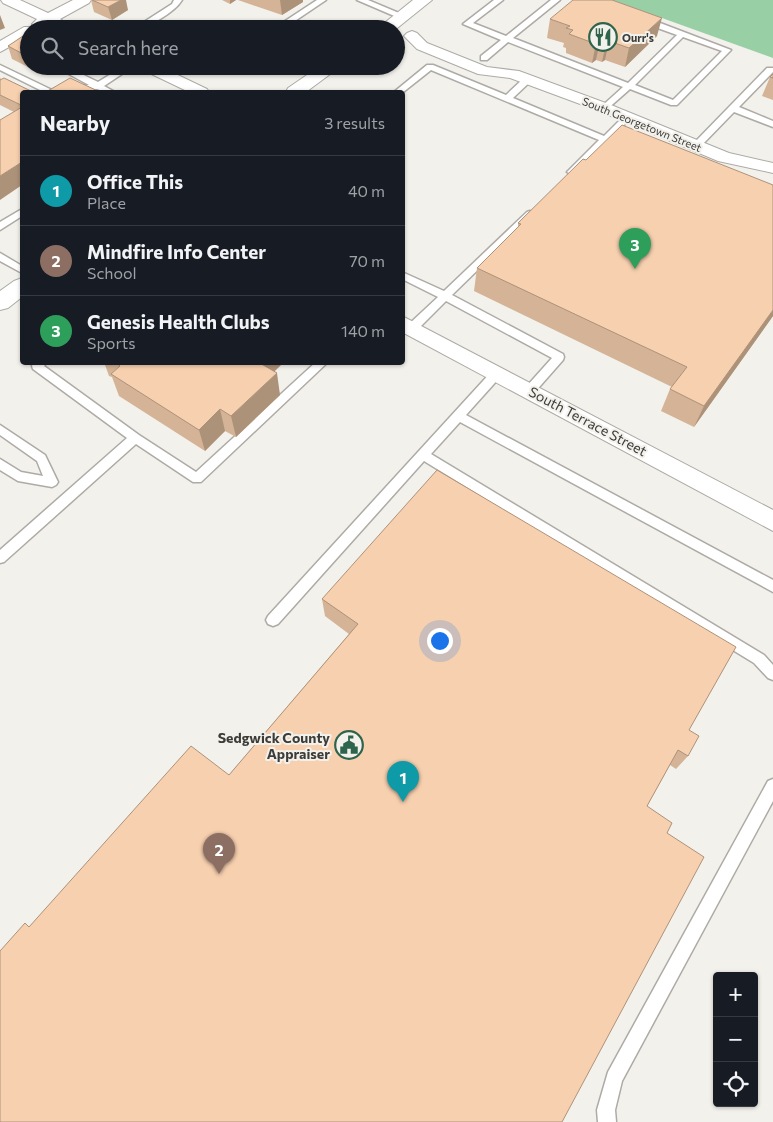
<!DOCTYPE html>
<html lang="en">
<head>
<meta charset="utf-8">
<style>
  :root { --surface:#171b24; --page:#20242c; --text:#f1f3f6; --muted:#9ea1a6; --line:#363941; --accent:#b45309 }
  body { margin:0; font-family:Commissioner,sans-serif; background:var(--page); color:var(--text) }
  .controls { position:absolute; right:15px; bottom:15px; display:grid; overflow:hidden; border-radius:5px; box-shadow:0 1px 4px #0004 }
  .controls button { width:45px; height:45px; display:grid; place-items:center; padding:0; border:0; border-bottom:1px solid var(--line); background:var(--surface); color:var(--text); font:25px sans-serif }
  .you { position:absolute; left:439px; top:640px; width:18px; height:18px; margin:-12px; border:4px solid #fff; border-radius:50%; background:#1a73e8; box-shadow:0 0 0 8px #1a73e833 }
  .badge { display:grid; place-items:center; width:32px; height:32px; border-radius:50%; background:var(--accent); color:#fff; font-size:16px; font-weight:700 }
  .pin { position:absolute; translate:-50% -41px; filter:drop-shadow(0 1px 2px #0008) }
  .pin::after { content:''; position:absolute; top:26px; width:18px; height:15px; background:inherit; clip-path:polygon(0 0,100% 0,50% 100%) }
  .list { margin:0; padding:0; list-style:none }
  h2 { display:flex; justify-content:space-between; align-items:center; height:65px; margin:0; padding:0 20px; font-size:21px }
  h2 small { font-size:16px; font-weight:400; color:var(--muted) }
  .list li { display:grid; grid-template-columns:32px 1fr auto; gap:15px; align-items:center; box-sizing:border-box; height:70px; padding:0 20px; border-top:1px solid var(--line) }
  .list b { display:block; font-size:19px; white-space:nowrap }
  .list p { margin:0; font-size:16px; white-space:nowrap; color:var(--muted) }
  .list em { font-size:16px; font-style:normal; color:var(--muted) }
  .icon { flex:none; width:28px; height:28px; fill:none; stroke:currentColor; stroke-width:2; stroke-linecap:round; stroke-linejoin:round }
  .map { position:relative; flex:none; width:773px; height:1122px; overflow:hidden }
  .search { position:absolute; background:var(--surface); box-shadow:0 1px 4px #0004; left:20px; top:20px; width:385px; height:55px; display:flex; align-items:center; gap:12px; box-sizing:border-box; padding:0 18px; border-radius:28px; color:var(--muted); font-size:19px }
  .panel { position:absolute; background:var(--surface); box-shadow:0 1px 4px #0004; left:20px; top:90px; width:385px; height:275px; border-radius:5px }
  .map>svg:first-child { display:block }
  .green { fill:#98cfa5 }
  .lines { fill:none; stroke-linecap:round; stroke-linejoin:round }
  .lane-casing { stroke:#aeaba6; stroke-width:3 }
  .street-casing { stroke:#aeaba6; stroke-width:2 }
  .secondary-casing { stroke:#aeaba6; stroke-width:2 }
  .lane { fill:#fff; fill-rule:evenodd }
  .street { fill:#fff; fill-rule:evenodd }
  .secondary { fill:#fff; fill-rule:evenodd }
  .wall { fill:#d4b396 }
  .shaded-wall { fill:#ad927a }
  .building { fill:#f7d0af; stroke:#ad927a }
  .labels { text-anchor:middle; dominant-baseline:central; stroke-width:4; stroke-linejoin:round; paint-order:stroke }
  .far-poi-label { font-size:11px; font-weight:bold; fill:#3d3c39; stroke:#f3f1eb; text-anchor:start }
  .far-street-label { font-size:11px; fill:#3d3c39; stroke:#f3f1eb }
  .street-label { font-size:14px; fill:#3d3c39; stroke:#f3f1eb }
  .poi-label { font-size:14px; font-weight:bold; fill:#3d3c39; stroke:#f3f1eb; text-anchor:end }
</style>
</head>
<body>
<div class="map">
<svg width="773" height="1122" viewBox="0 0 773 1122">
  <rect width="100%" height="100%" fill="#f3f1eb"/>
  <path class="green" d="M612,0H773V58Z"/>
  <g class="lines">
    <defs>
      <path id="lane" d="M174,0H182C175,12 147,29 133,29L172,4Z
        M317,0H326L283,29H273Z
        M357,0H368L406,16L399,18Z
        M494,0H503L473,23L506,36L551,0H560L513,38L628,83L677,35L641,22V18H647L731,50L677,105H671L630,89L605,111L601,108L602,106L623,87L508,42L487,60H481V56L501,40L463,24ZM683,37L722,51L673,100L635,85Z
        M226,24L236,29H208L209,27Z
        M0,65L52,90L53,92H44L0,70Z
        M427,65H433L506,95L525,77H531V81L513,98L604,136L625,115L632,117L611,138L615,140V144L607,143L575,174L572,175L567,172L599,140L431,70L402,93L394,92Z
        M54,66H65L98,82L124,66H134L104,86L115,92H105L97,89L72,92L80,86L89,85Z
        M767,68H773V72L739,107L773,121V127L734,112L699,148H693V144Z
        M22,209V216L0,230V222Z
        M530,211L535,214L533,216L452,295L563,354L564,357L563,360L534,393L530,394L524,390L526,387L552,358L446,301L416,331H408L407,328L408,325L438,297L402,279V272L444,291L527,212Z
        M0,253L22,266V273L0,261Z
        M34,362H47L44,366L139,435L196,472L316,362H328L201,482H193L136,444L4,562L0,563V550L127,438L33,369L32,366Z
        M497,369L501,370L502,373L501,376L466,415L773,580V592L460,422L431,454L764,655L773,665V680L768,678L754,663L424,461L278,624L273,626L268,624L266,620L268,616L493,370Z
        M0,425L45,455L58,482L56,485L52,487L18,481L0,470V459L21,472L43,476L37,461L0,435Z
        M773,779V801L622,1081L615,1110L616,1122H598L597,1110L608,1072L768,781Z"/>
      <path id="street" d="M1,0H20L48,13L73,0H91L89,3L60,19L76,29H57L48,25L39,28L29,29V36L0,52V41L24,27H33L32,24L37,19L3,3Z
        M412,31L417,33L427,43L487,67L519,71L611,105L729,153L773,163V173L718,161L599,111L510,78L478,74L417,49L404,36L407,33Z
        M138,66H159L207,89L209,92H189L141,69Z
        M402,316L773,510V531L402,332Z"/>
      <path id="secondary" d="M413,0H432L396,29H377Z
        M320,66H341L306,92H286L288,88Z
        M22,278V297L8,308L0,310V291L14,281Z"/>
    </defs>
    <use href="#lane" class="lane-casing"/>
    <use href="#street" class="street-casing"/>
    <use href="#secondary" class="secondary-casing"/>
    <use href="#lane" class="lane"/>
    <use href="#street" class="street"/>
    <use href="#secondary" class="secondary"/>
  </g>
  <path class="wall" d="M91,0L128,10L112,20L94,12Z
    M222,0H236L230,4Z
    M238,0H303V2L282,15Z
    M550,19L657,36L625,67L605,60L602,62L596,60L592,63L566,53V48L563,47L564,43L547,38Z
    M29,32V66H33L30,68L12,59L8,46Z
    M212,66H235L226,72Z
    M773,74V100L762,96L770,77Z
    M0,77L1,80L33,92L22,185L14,112L0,105Z
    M518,223L773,316L694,427L661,411L670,389L672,387L474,291L477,268L518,228Z
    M104,362H284L274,372L280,395L236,437L225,431L205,451L119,396L112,377L109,376Z
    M322,599L689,730L688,756L676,769L670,765L647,806L667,833L31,925L229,775L349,634L325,616Z"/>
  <path class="shaded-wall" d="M121,0H126L128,10L112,20L108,7Z
    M230,0H236L230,4Z
    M280,0H303V2L282,15Z
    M0,15L5,28L0,30Z
    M662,18L657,36L625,67L629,48Z
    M600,41L596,60L592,63L596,44Z
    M609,41L605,60L602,62L606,43Z
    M29,53V65L25,55Z
    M225,66H235L226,72Z
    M22,162V185L0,200V176Z
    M773,310V316L694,427L704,406Z
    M257,362H284L261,384Z
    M277,373L280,395L236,437L231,416Z
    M220,409L225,431L205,451L199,430Z"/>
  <path class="building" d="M92,0H121L108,7Z
    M573,0H612L662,18L629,48L609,41L606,43L600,41L596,44L569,34L573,30L566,28L570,26L550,19Z
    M213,26L220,29H208Z
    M29,32V53L25,55L8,46Z
    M773,74V78L770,77Z
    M4,78L33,92H22V104L21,105L0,95V80Z
    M70,78L100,92H46Z
    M22,107V162L0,176V120Z
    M622,125L773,185V310L704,406L670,389L687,367L477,268L521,224L518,223L583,159L586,160Z
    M115,362H258L277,373L231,416L220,409L199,430L111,374L120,366Z
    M437,470L736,647L689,730L699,736L688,756L678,750L647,806L672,823L667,833L704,857L562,1122H0V951L25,923L29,927L191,746L229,775L358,624L322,599Z"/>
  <defs>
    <symbol id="restaurant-ring" viewBox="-11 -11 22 22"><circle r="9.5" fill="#f3f1eb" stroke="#2e644b" stroke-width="1.5"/><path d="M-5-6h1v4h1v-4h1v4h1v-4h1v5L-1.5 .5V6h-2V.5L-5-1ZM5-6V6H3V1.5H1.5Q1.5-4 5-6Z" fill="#2e644b"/></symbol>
    <symbol id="civic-ring" viewBox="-11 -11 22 22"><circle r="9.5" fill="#f3f1eb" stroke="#2e644b" stroke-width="1.5"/><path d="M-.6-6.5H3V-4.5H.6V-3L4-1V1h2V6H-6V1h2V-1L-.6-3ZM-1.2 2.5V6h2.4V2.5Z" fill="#2e644b"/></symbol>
  </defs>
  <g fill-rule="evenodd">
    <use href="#restaurant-ring" x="587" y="21" width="32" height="32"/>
    <use href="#civic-ring" x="333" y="729" width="32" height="32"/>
  </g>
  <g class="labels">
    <g class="far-poi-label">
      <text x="622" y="37">Ourr's</text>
    </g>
    <g class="far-street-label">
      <text transform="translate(642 124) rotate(22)">South Georgetown Street</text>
    </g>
    <g class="street-label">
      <text transform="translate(588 421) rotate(28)">South Terrace Street</text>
    </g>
    <g class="poi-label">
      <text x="330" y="737">Sedgwick County<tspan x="330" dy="16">Appraiser</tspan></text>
    </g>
  </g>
</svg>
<div class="controls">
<button>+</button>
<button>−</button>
<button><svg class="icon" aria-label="locate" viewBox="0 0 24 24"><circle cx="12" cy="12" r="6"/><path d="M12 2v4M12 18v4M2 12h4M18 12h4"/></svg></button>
</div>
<div class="you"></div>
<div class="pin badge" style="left:403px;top:802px;background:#0f9aa8">1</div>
<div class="pin badge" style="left:219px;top:874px;background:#8d6e63">2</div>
<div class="pin badge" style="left:635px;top:269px;background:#2e9e5b">3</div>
<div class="search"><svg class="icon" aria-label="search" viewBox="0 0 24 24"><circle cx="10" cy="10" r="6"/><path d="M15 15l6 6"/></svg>Search here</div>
<section class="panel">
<h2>Nearby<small>3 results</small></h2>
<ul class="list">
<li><span class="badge" style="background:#0f9aa8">1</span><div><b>Office This</b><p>Place</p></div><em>40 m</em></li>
<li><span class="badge" style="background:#8d6e63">2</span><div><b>Mindfire Info Center</b><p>School</p></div><em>70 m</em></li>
<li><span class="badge" style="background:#2e9e5b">3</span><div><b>Genesis Health Clubs</b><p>Sports</p></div><em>140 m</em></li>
</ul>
</section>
</div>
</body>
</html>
